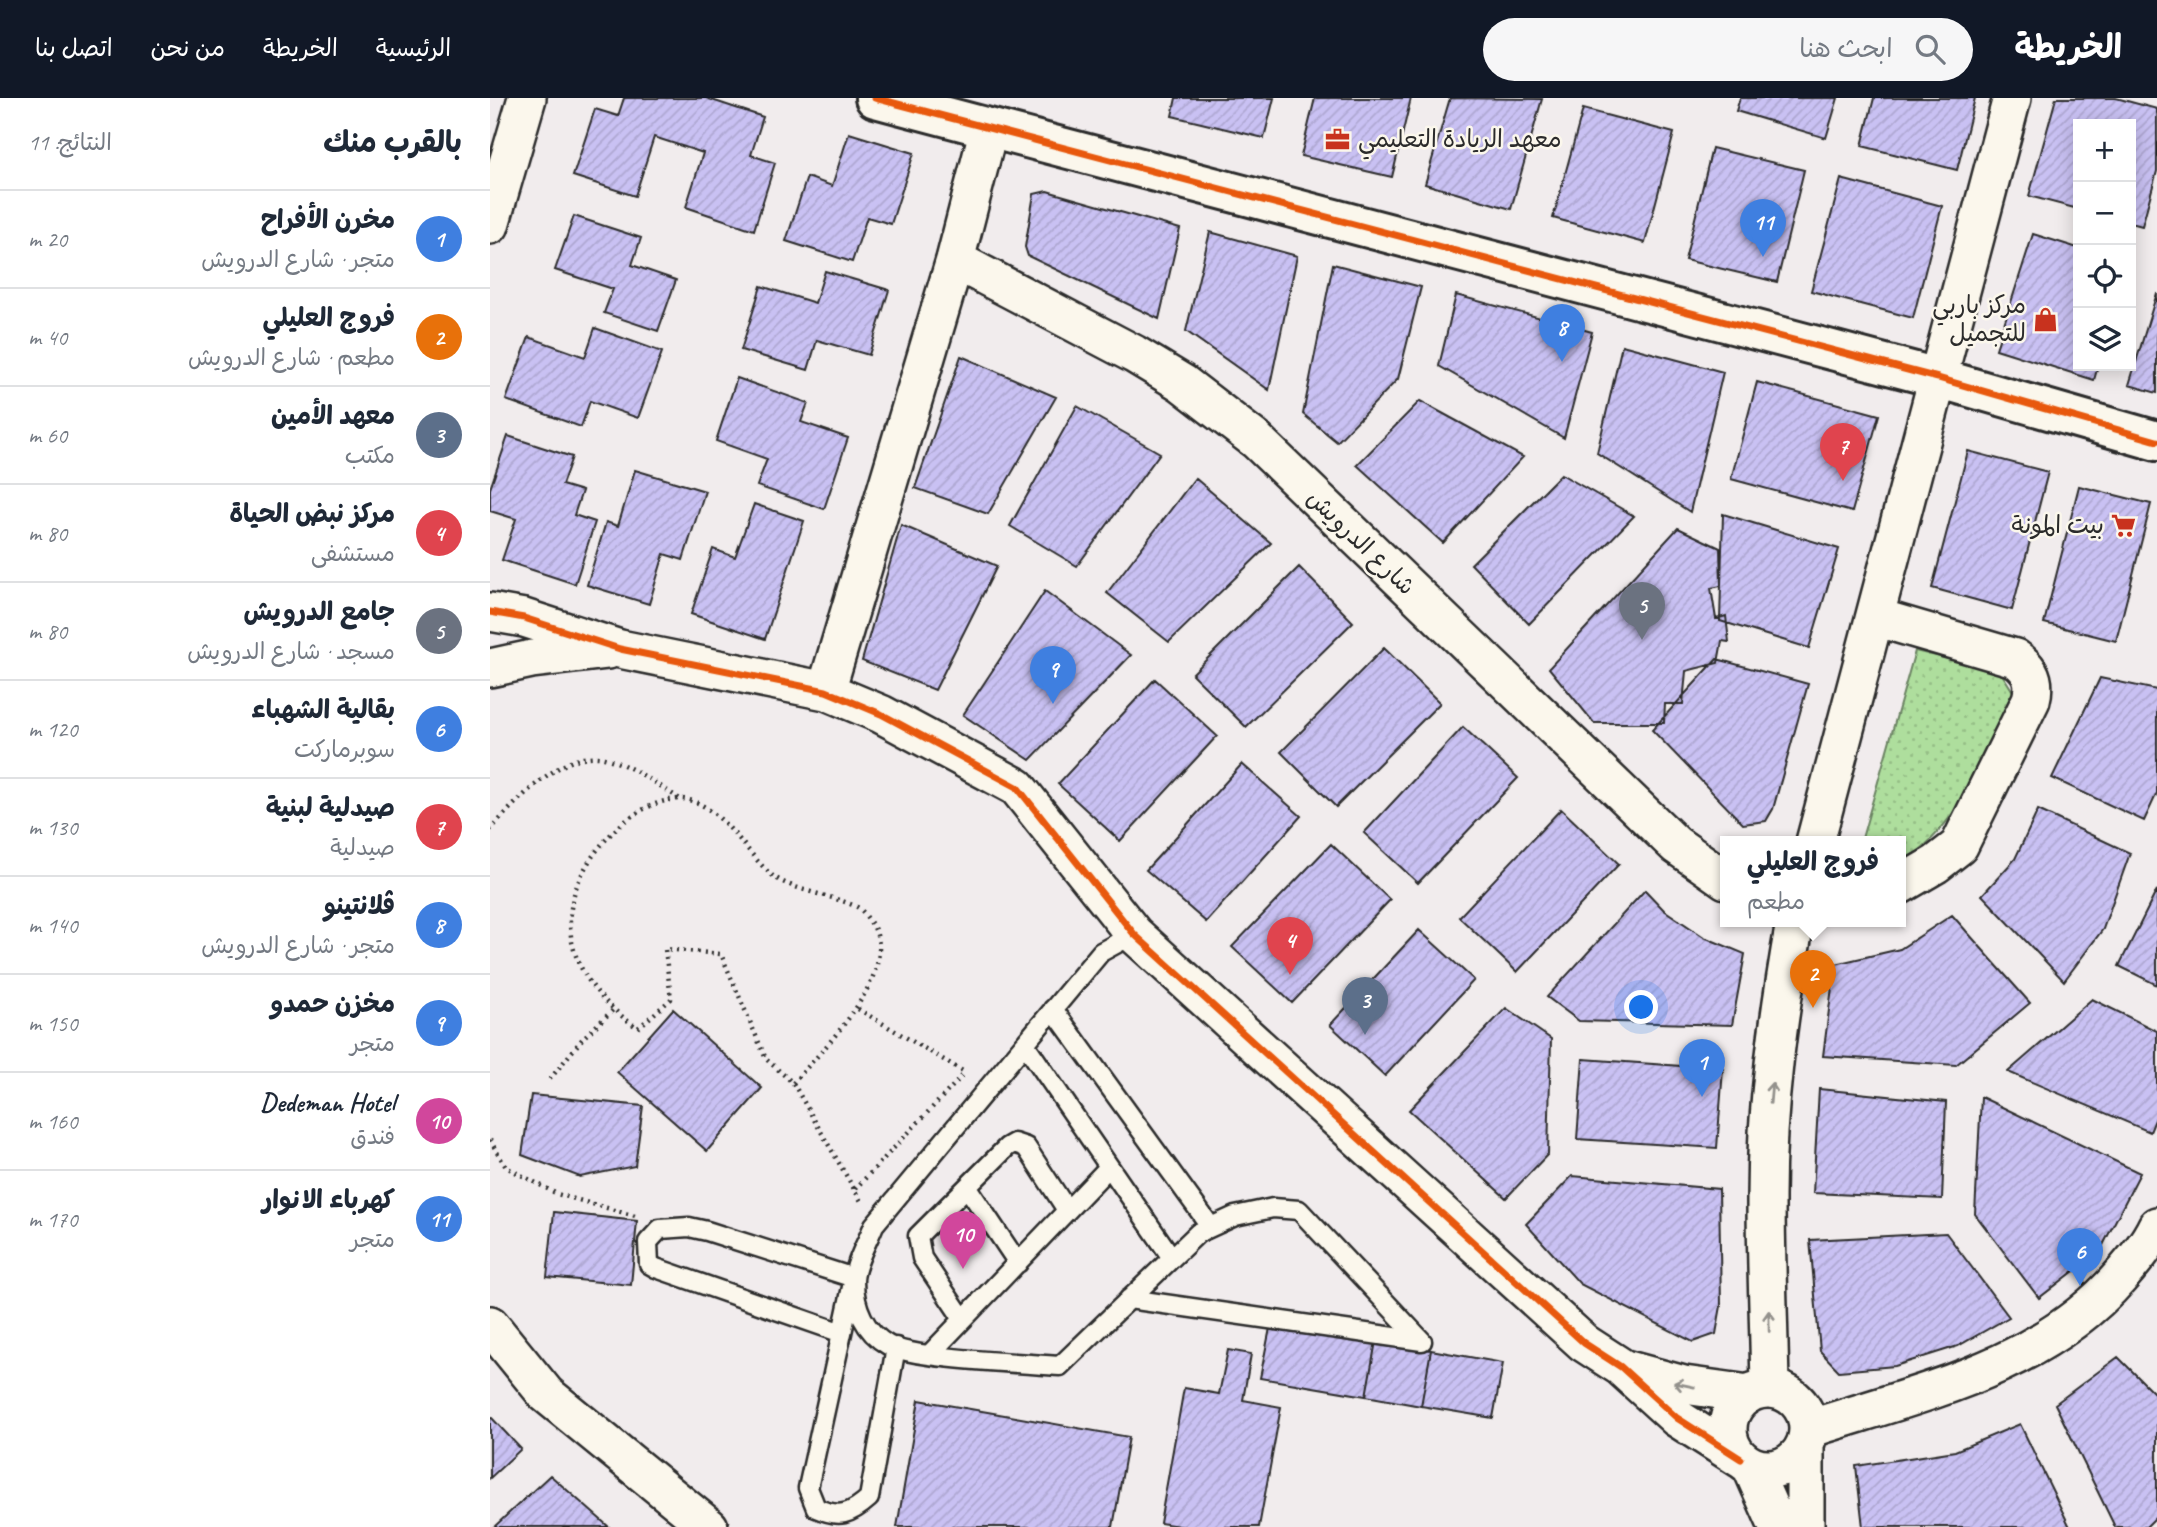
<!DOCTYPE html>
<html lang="ar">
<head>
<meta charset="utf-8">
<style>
  :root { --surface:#fff; --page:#f6f6f7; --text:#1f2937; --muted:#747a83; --line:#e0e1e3; --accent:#111827 }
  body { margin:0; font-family:Caveat,"Playpen Sans Arabic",sans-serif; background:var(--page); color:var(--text); direction:rtl }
  .controls { position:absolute; right:21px; top:21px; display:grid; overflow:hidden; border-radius:0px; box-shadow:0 4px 18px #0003 }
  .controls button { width:63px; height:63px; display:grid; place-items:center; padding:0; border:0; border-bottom:2px solid var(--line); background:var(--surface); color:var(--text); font:35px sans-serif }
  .you { position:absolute; left:1152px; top:910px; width:24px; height:24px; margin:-18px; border:5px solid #fff; border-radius:50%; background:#1a73e8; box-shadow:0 0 0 10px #1a73e833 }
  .badge { display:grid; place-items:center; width:46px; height:46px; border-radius:50%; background:var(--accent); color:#fff; font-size:23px; font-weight:700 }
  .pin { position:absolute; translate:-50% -58px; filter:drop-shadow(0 2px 4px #0008) }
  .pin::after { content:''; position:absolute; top:37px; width:24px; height:21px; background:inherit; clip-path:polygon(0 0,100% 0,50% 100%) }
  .popup { position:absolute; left:1230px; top:738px; width:186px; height:91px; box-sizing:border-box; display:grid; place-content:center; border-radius:0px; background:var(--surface); filter:drop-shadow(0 2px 5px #0005); font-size:23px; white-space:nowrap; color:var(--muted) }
  .popup b { font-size:26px; color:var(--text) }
  .popup::after { content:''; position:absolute; left:50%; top:100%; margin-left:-14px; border:14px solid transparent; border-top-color:var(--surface) }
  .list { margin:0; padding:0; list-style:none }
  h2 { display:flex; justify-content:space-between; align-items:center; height:91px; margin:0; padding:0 28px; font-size:30px }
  h2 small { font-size:23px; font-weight:400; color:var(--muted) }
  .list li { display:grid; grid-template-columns:46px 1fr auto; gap:21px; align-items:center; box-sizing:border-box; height:98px; padding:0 28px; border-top:2px solid var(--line) }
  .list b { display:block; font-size:26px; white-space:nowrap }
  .list p { margin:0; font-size:23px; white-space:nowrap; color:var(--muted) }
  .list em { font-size:23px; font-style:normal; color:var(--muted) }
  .icon { flex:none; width:38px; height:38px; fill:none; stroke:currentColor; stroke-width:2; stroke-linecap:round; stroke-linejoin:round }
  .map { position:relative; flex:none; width:1667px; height:1429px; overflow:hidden; direction:ltr }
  header { display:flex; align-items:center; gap:42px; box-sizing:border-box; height:98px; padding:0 35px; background:var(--accent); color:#fff }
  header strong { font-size:33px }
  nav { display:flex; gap:38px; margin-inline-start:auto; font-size:24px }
  .search { width:490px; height:63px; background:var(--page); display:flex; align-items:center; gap:18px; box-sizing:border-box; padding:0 24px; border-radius:38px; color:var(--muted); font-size:26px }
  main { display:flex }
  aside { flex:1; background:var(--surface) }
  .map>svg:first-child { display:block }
  .park { fill:url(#park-dots); stroke:#6c8464; stroke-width:2 }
  .building { fill:url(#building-hatch); stroke:#2b2b2b; stroke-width:2 }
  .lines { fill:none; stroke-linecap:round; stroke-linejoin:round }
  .service-casing { stroke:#2b2b2b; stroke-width:23 }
  .minor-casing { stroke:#2b2b2b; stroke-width:42 }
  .tertiary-casing { stroke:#2b2b2b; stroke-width:44 }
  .path { stroke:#2b2b2b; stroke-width:4.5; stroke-dasharray:2 5; stroke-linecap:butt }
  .service { stroke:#fbf7ec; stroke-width:18 }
  .minor { stroke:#fbf7ec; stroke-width:37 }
  .tertiary { stroke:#fbf7ec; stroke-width:38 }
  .cycleway-casing { stroke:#fbf7ec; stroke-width:11 }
  .cycleway { stroke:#e8590c; stroke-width:7 }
  .oneway { stroke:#93918c }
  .labels { text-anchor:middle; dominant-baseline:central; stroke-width:5; stroke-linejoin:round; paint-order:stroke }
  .poi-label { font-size:24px; fill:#2b2b2b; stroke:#fbf7ec; text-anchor:end }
  .street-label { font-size:24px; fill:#2b2b2b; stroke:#fbf7ec }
</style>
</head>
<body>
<header>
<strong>الخريطة</strong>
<div class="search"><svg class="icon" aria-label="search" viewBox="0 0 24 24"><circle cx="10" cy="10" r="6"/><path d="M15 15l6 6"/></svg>ابحث هنا</div>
<nav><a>الرئيسية</a><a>الخريطة</a><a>من نحن</a><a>اتصل بنا</a></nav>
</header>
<main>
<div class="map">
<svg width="1667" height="1429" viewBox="0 0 1667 1429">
  <defs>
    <pattern id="park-dots" width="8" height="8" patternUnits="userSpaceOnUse" patternTransform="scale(1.75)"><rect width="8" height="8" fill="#aede9d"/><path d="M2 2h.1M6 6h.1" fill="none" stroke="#96bf87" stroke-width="1.8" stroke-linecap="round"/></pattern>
    <pattern id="building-hatch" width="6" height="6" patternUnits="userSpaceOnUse" patternTransform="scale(1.75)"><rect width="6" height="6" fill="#c9c1f3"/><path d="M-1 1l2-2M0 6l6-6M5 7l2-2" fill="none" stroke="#ada6d0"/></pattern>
  </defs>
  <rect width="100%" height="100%" fill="#f1eced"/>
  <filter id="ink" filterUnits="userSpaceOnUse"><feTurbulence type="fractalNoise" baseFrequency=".0143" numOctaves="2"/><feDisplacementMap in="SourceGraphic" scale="14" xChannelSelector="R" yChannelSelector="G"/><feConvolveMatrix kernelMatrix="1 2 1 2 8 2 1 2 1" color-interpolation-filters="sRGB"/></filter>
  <g filter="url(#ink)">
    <path class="park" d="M1425,553L1510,573L1527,600C1495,657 1468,731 1411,766L1410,744H1371Z"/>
    <path class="building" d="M134,0H216L273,19L261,57L285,65L264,132L196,109L213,55L164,39L145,98L83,78L105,11L128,18Z
      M686,0H784L774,40L682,18Z
      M825,0H921L902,79L811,58Z
      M960,0L1052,1L1021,111L935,86Z
      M1250,0H1348L1336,40L1246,13Z
      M1384,0H1485L1467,72L1372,48Z
      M1566,0H1626L1667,11V73L1652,128L1641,125V26H1588V111L1539,98Z
      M1093,11L1184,35L1155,145L1063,120Z
      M359,35L424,55L401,126L377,119L362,164L296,143L317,79L342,88Z
      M1222,50L1314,72L1287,184L1195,162Z
      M1351,81L1452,108L1423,220L1321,193Z
      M557,93L690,131L669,221L538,158L535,149L544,96Z
      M84,118L151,140L142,167L186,182L168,233L114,215L123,191L65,172Z
      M720,134L807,158L779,292L696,233Z
      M1543,136L1588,150V268H1608L1604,282L1506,251Z
      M843,166L931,189L908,281L847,344L813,316Z
      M335,173L399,192L379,257L327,242L318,272L251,252L271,188L325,205Z
      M1667,195V295L1639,287Z
      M966,197L1102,234L1074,340L949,268Z
      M105,230L172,254L148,320L100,303L91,329L16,302L39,239L95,259Z
      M1132,247L1233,274L1200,414L1107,355Z
      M471,258L566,299L498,416L425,390Z
      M247,280L318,305L311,324L358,340L334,411L267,388L277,361L226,343Z
      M1267,284L1389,317L1362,414L1241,381Z
      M930,303L1033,359L953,445L867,367Z
      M587,308L670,355L587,468L520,428Z
      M18,338L82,359L72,387L92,393L84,417L105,424L85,486L12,462L26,421L0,413V391Z
      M1478,353L1558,374L1522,512L1442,490Z
      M145,372L215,393L193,462L174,456L159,506L97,487L116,424L128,428Z
      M1071,376L1144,418L1039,526L981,466Z
      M705,380L781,445L679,544L617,495Z
      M1589,388L1661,406L1626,543L1554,525Z
      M264,406L314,423L275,541L201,516L223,451L245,459Z
      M1233,416L1349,451L1319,550L1230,523Z
      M411,427L507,468L445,592L372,563Z
      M1188,430L1230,450L1231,488L1221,490L1226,521L1236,518L1239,544L1232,543L1228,565L1196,573L1193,606H1175L1174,625H1104L1059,570Z
      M809,469L863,524L756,629L702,576Z
      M555,493L641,557L540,662L473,617Z
      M894,550L950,605L846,709L791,654Z
      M1227,561L1318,586L1283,711L1276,723L1253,726L1162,632Z
      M1610,580L1667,592V695L1654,723L1562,680Z
      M665,581L727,638L630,743L568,686Z
      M973,629L1028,680L928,785L874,735Z
      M752,666L811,718L716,824L656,772Z
      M1071,711L1129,766L1027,874L969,819Z
      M1548,712L1640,755L1613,831L1574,883L1492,797L1525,761Z
      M841,746L900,802L802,905L742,849Z
      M1155,792L1174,812L1214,839L1255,856L1242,927L1089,923L1057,899Z
      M1667,792V887L1629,868Z
      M1462,817L1540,905L1466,967L1333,958L1345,866L1410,851Z
      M929,832L984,882L895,978L840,927Z
      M1602,901L1667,933V1017L1660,1034L1518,974Z
      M1016,910L1061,941L1058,1056L1016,1100L919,1012Z
      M183,911L272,990L217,1053L127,974Z
      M1093,961L1233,971L1227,1050L1087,1041Z
      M1329,991L1456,1004L1452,1101L1323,1095Z
      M41,997L153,1008L145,1068L90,1079L32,1057Z
      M1491,999L1650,1075L1610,1153L1549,1200L1485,1116Z
      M1082,1078L1229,1091L1231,1208L1226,1236L1203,1244L1090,1186L1036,1126Z
      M64,1114L147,1123L141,1187L57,1179Z
      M1456,1135L1519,1219L1468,1248L1405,1268L1349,1273L1330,1253L1320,1142Z
      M781,1225L886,1243L876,1298L770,1280Z
      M886,1243L941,1252L931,1308L876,1298Z
      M738,1252L761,1256L753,1302L791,1309L769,1429H695L670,1425L694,1290L729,1296Z
      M941,1252L1013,1265L1003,1320L931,1308Z
      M1628,1259L1667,1298V1418L1656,1429H1625L1565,1306Z
      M429,1302L639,1339L623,1429H407Z
      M0,1318L31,1351L0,1380Z
      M1530,1326L1580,1429H1373L1366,1368L1465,1353Z
      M60,1377L119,1429H4Z"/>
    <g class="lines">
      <defs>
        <path id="service" d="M563,911L721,1129
          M535,946L682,1160
          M477,1089L528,1165
          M639,1201L932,1243L809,1112L783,1110L745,1118L708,1135L570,1268C535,1265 422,1261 398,1247C375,1234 364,1209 364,1183C364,1166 378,1143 384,1127L611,854L644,836
          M473,1221L432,1160L428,1138L517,1049L524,1045L536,1049L577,1112
          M352,1235L166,1170L159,1166L158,1144L170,1131L199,1129L217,1133L364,1180L318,1390L326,1410C349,1420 360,1417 379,1400L406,1249
          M440,1256L619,1069"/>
        <path id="minor" d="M0,127L37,0
          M465,162L644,256L692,285L766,342L1186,747L1236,782
          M0,514L34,520L130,551L336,593L391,616L527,689L644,836L1094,1245L1131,1269L1187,1320L1251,1361
          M1385,519L1525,560C1541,571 1546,583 1541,602L1469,748L1446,766L1410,787
          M0,570L42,561L118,552
          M336,593L465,162L499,30
          M1325,744L1522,0
          M0,1227L56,1296L219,1429
          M1135,1271L1194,1287L1259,1296
          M1238 1331a40 40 0 1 1 80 0a40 40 0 1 1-80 0Z
          M1280,1291C1279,1227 1276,1163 1276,1099C1276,1007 1289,915 1305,824
          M1319,1331C1429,1295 1551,1270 1630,1179C1643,1164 1658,1147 1667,1128
          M1261,1368L1288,1429
          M1315,1429V1347"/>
        <path id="tertiary" d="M385,0L1448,280L1667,343"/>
      </defs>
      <use href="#service" class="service-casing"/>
      <use href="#minor" class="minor-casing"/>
      <use href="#tertiary" class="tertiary-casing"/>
      <path class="path" d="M0,732C25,705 73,650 114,660C141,667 167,686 190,701
        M368,911L476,975
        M60,981L93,940L123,912
        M303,985C332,952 415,872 381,825C377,820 373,812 367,809C343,797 303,793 283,778C257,757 228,702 191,701C165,701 138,718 121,736C55,805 72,879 148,930L181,901L175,851L231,856L276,961L303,985L372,1105
        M0,1042L16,1069L67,1096L149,1119
        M365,1091L475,975"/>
      <use href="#service" class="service"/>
      <use href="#minor" class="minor"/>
      <use href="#tertiary" class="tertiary"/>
      <defs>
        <path id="cycleway" d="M385,0L1448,280L1667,343
          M0,514L34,520L130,551L336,593L391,616L527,689L644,836L1094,1245L1131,1269L1187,1320L1251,1361"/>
      </defs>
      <use href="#cycleway" class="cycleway-casing"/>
      <use href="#cycleway" class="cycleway"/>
    </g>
    <defs><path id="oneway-shaft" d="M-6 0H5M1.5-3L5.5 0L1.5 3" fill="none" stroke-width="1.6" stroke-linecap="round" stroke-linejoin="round" transform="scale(1.75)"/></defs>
    <g class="oneway">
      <use href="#oneway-shaft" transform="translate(1281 995) rotate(-85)"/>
      <use href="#oneway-shaft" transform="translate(1279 1223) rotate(-91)"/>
      <use href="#oneway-shaft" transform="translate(1194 1287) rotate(-168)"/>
    </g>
  </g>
  <defs>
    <symbol id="office-bare" viewBox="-9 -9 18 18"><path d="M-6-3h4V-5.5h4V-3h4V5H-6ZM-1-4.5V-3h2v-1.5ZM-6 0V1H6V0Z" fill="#c8321e" stroke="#fbf7ec" stroke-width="2.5" paint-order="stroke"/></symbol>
    <symbol id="shop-bare" viewBox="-9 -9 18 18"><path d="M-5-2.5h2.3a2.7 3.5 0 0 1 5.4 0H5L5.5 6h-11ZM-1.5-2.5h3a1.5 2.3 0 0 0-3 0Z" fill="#c8321e" stroke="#fbf7ec" stroke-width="2.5" paint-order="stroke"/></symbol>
    <symbol id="supermarket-bare" viewBox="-9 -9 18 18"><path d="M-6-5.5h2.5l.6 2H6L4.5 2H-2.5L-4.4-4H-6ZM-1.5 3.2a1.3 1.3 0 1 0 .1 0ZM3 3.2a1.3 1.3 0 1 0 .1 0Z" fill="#c8321e" stroke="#fbf7ec" stroke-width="2.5" paint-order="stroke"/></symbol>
  </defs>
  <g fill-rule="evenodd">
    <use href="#office-bare" x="830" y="24" width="35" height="35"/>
    <use href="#shop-bare" x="1538" y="204" width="35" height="35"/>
    <use href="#supermarket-bare" x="1616" y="410" width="35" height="35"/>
  </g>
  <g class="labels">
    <g class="poi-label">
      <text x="868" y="41" text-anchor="start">معهد الريادة التعليمي</text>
      <text x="1536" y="207">مركز باربي<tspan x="1536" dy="28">للتجميل</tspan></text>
      <text x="1614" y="427">بيت المونة</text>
    </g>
    <g class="street-label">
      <text transform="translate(871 444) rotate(44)">شارع الدرويش</text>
    </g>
  </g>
</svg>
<div class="controls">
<button>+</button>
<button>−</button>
<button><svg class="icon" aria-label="locate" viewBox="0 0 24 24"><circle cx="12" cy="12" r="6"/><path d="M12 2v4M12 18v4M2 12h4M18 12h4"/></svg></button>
<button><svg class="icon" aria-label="layers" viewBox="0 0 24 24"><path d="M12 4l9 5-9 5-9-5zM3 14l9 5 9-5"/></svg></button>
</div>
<div class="you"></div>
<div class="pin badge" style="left:1212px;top:999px;background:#3f7fe0">1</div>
<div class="pin badge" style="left:1323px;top:910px;background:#e8710a">2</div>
<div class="popup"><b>فروج العليلي</b>مطعم</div>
<div class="pin badge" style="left:875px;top:937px;background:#5c6f8a">3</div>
<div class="pin badge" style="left:800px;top:877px;background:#e0444e">4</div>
<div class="pin badge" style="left:1152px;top:542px;background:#6b7280">5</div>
<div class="pin badge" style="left:1590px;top:1188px;background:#3f7fe0">6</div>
<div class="pin badge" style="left:1353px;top:383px;background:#e0444e">7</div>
<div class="pin badge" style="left:1072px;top:264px;background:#3f7fe0">8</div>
<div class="pin badge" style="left:563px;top:606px;background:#3f7fe0">9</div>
<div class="pin badge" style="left:473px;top:1171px;background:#d1479c">10</div>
<div class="pin badge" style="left:1273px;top:159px;background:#3f7fe0">11</div>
</div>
<aside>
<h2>بالقرب منك<small>النتائج: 11</small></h2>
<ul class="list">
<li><span class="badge" style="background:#3f7fe0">1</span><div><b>مخرن الأفراح</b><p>متجر · شارع الدرويش</p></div><em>20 m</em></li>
<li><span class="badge" style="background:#e8710a">2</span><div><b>فروج العليلي</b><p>مطعم · شارع الدرويش</p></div><em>40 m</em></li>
<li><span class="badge" style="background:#5c6f8a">3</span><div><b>معهد الأمين</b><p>مكتب</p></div><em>60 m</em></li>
<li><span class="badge" style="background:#e0444e">4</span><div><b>مركز نبض الحياة</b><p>مستشفى</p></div><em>80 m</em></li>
<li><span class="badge" style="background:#6b7280">5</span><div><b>جامع الدرويش</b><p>مسجد · شارع الدرويش</p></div><em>80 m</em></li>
<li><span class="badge" style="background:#3f7fe0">6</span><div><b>بقالية الشهباء</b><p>سوبرماركت</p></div><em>120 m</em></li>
<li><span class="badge" style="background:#e0444e">7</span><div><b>صيدلية لبنية</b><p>صيدلية</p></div><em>130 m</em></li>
<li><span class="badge" style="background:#3f7fe0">8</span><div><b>ڤلانتينو</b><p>متجر · شارع الدرويش</p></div><em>140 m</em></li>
<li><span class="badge" style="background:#3f7fe0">9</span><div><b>مخزن حمدو</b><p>متجر</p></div><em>150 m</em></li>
<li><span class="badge" style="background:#d1479c">10</span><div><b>Dedeman Hotel</b><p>فندق</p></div><em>160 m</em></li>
<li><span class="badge" style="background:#3f7fe0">11</span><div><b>كهرباء الانوار</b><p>متجر</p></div><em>170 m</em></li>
</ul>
</aside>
</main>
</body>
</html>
